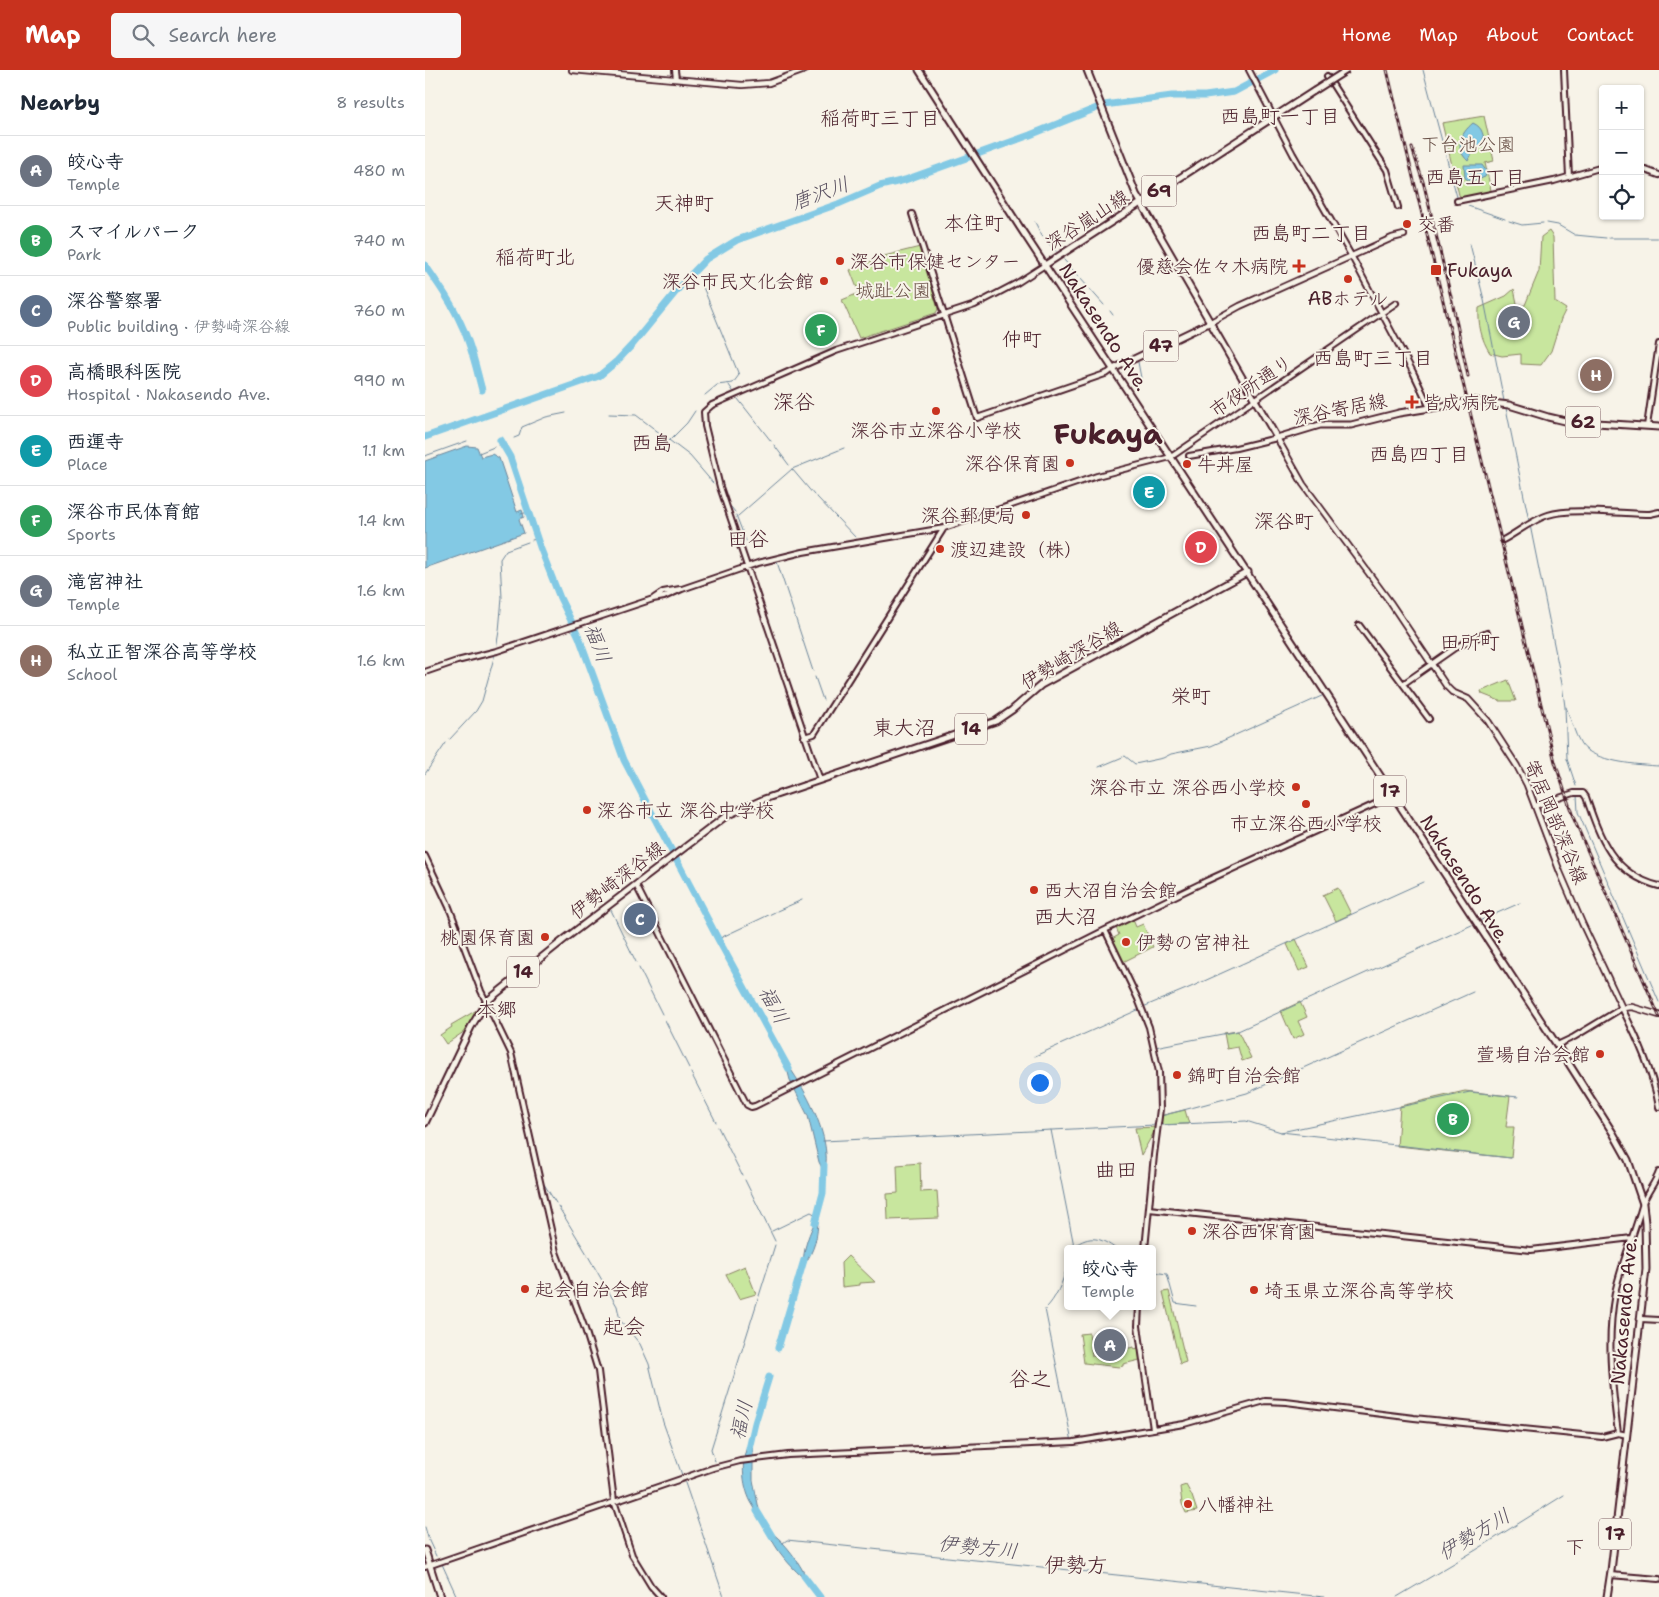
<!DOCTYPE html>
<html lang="en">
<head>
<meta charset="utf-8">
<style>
  :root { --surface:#fff; --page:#f6f6f7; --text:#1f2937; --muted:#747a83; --line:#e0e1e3; --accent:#c8321e }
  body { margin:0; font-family:"Shantell Sans","Klee One",sans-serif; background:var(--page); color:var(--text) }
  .controls { position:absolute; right:15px; top:15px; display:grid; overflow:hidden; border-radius:5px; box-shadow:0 1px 4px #0004 }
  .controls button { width:45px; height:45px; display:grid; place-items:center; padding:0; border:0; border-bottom:1px solid var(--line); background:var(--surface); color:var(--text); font:25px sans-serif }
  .you { position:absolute; left:614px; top:1012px; width:18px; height:18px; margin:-12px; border:4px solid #fff; border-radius:50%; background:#1a73e8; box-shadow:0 0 0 8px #1a73e833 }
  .badge { display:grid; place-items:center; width:32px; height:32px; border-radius:50%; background:var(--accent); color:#fff; font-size:16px; font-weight:700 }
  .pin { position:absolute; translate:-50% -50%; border:2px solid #fff; box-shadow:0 1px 5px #0006 }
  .popup { position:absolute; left:639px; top:1175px; width:92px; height:65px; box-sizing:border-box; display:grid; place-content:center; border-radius:5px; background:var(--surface); filter:drop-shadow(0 1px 4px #0005); font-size:16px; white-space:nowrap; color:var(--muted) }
  .popup b { font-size:19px; color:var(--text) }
  .popup::after { content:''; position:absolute; left:50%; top:100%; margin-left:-10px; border:10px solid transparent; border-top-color:var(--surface) }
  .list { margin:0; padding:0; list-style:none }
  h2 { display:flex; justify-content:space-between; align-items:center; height:65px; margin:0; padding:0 20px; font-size:21px }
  h2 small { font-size:16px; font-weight:400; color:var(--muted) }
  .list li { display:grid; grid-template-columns:32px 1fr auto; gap:15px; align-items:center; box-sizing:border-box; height:70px; padding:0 20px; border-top:1px solid var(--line) }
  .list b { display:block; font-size:19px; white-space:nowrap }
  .list p { margin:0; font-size:16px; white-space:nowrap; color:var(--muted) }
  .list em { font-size:16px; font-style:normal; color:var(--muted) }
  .icon { flex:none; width:28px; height:28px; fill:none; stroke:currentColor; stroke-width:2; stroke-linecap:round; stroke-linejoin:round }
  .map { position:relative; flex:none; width:1234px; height:1527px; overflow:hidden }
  header { display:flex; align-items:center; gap:30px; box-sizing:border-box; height:70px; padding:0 25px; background:var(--accent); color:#fff }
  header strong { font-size:24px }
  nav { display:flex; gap:28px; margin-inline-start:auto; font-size:18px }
  .search { width:350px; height:45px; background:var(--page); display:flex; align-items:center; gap:12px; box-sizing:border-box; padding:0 18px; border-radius:5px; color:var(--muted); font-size:19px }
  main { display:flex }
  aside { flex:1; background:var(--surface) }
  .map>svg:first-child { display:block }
  .green { fill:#c8e69e; stroke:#898264 }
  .water { fill:#83c9e4; stroke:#6c859a }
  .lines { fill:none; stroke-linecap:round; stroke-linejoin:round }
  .stream { stroke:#6c859a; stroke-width:1 }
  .river { stroke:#83c9e4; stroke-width:7 }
  .tertiary-casing { stroke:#4a1f2b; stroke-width:8 }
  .secondary-casing { stroke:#4a1f2b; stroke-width:8 }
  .primary-casing { stroke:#4a1f2b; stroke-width:9 }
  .trunk-casing { stroke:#4a1f2b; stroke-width:9 }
  .tertiary { stroke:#f7f3e8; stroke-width:4 }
  .secondary { stroke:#f7f3e8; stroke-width:4.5 }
  .primary { stroke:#f7f3e8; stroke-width:5 }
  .trunk { stroke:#f7f3e8; stroke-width:5 }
  .rail-casing { stroke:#4a1f2b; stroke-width:3 }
  .rail { stroke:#f7f3e8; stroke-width:1; stroke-dasharray:4; stroke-linecap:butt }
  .primary-bridge-casing { stroke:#4a1f2b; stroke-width:9; stroke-linecap:butt }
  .primary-bridge { stroke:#f7f3e8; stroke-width:5 }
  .poi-dot { fill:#c8321e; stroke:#f7f3e8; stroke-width:2 }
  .labels { text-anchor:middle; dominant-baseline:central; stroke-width:4; stroke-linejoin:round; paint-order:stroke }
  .shield { fill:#f7f3e8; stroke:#7e5f64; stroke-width:1 }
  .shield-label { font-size:18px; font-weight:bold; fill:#4a1f2b }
  .park-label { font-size:19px; fill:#6a5148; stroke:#f7f3e8 }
  .street-label { font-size:19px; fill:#4a1f2b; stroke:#f7f3e8 }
  .poi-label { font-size:19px; fill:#4a1f2b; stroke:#f7f3e8; text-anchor:start }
  .neighbourhood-label { font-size:20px; fill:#4a1f2b; stroke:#f7f3e8 }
  .water-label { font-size:20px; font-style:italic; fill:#5b5262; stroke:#f7f3e8 }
  .quarter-label { font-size:21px; fill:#4a1f2b; stroke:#f7f3e8 }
  .town-label { font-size:29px; font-weight:bold; fill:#4a1f2b; stroke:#f7f3e8 }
</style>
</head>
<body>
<header>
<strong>Map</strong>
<div class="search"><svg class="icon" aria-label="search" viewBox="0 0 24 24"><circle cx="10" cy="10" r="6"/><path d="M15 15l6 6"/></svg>Search here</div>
<nav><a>Home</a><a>Map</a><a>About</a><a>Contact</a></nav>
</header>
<main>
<aside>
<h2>Nearby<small>8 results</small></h2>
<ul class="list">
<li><span class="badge" style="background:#6b7280">A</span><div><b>皎心寺</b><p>Temple</p></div><em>480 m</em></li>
<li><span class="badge" style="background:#2e9e5b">B</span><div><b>スマイルパーク</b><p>Park</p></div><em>740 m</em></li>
<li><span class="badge" style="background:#5c6f8a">C</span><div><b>深谷警察署</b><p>Public building · 伊勢崎深谷線</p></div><em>760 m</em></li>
<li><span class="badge" style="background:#e0444e">D</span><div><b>高橋眼科医院</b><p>Hospital · Nakasendo Ave.</p></div><em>990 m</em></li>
<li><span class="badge" style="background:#0f9aa8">E</span><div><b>西運寺</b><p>Place</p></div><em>1.1 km</em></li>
<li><span class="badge" style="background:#2e9e5b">F</span><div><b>深谷市民体育館</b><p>Sports</p></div><em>1.4 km</em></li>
<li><span class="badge" style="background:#6b7280">G</span><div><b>滝宮神社</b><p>Temple</p></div><em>1.6 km</em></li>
<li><span class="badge" style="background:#8d6e63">H</span><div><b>私立正智深谷高等学校</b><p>School</p></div><em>1.6 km</em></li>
</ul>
</aside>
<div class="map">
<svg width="1234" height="1527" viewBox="0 0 1234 1527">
  <rect width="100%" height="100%" fill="#f7f3e8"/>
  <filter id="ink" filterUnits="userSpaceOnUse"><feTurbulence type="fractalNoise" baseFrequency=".02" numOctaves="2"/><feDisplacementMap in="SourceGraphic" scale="10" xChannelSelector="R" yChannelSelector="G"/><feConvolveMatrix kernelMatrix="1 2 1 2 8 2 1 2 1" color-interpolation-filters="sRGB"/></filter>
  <g filter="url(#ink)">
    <path class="green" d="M1059,46L1069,91L1060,93L1067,125L1040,130L1034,125L1017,53Z
      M1124,161L1128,167L1130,232L1141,239L1136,249L1126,281L1116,295L1096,294V284L1077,286L1065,283C1056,269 1053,254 1054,238L1081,226L1089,219L1093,238L1100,235L1114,201L1116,167Z
      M495,177L513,239L511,243L434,268L417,230L434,223L425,200L459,186Z
      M1083,610L1091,631H1075L1057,624L1056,621L1059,620Z
      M913,818L926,844L911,851L898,825Z
      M707,847L711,857L718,854L728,877L696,893L685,870L694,865L690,855Z
      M871,869L884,897L874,901L862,874Z
      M875,932L882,947L873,951L879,964L868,969L856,941Z
      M57,937L46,957L21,974L15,965L27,957L26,955Z
      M813,961L826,988L817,991L813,977L802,979L799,963Z
      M1040,1021L1085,1026L1081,1057H1089L1086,1088L972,1076L975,1036Z
      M760,1040L764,1054L733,1055L734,1046Z
      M732,1057L716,1085L710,1058Z
      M495,1093L496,1122L512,1121L514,1148L463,1150L462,1124L473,1123L472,1095Z
      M423,1186L450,1212L435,1213V1215L417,1217L416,1193Z
      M320,1196L331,1224L314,1229L301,1204Z
      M744,1221L761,1292L755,1294L738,1222Z
      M664,1263L667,1286H674L695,1283V1280L709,1277V1279L713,1278L715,1290L698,1294V1296L694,1297L659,1293L655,1264Z
      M761,1415L767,1426L772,1441L761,1443L757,1434L755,1417Z"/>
    <path class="water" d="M1048,53C1059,58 1058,66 1060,76L1050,78L1043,91C1029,78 1035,64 1048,53Z
      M1039,95H1057L1062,102L1060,107L1047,112L1040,108Z
      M42,376L52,377L56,387L67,384L74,388L92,442L97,440L99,447L94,449L99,463L0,498V391Z
      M360,991C378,1016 399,1053 401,1084C402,1090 400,1097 400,1104L394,1092L383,1046L365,1010Z
      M393,1146C393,1167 390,1179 378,1197C378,1178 384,1163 393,1146Z
      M325,1371L328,1380V1410L336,1449C333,1443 329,1438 326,1432C317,1415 315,1387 325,1371Z
      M343,1460C361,1472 375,1493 384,1513C368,1499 349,1480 343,1460Z"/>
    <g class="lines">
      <path class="stream" d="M998,0L1032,127
        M1043,136L1080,149
        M1084,151L1097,155L1118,153
        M610,152L617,166L631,181
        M1122,153L1133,155L1150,165L1181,168
        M1184,168H1232
        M1045,174L1059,230L1079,331
        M639,190L679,235
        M278,217L314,305L308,313L292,315L280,325
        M685,241L688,245
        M713,292L716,308
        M304,315L308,321
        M313,329L346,371
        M1081,338L1104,451
        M184,344L211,345L265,386L288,413
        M89,368L94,366L97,357L121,347L141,343
        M245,370L262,353L270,341
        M74,375L79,372
        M349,375L364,395
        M54,383L69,377
        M0,386L42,371
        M367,399L389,425
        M392,427L431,468
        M306,437L310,442
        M96,444L103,442
        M311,445L321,471
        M313,446L367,399L419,378
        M1105,455L1137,614L1140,637L1142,689L1151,716
        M107,470L112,469
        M352,492L388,601
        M71,579L74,561L77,528L75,489L81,480L103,472
        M390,607L398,630
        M1141,637C1146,649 1149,663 1156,674C1168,692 1214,695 1234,696
        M25,669L51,641L57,631L70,584
        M674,697L700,686L710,694L738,688L746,684L786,676L899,625
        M0,704L21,673
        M1152,725L1153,742L1234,932
        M186,840L211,892
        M352,841L377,830
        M1052,852L1095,833
        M293,869L350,842
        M214,898L237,944
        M718,937L766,917L998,812
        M240,950L264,998
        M730,977L813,961L1049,854
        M610,986L715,939
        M266,1003L291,1052
        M736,1046L822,1023L1048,922
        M735,1055L821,1051L856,1062L1045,1022L1093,1027
        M293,1057L317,1105
        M626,1060L649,1176C665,1165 675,1167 691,1179
        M856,1062L1086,1088
        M398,1071L731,1055
        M320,1110L350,1171
        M117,1111L131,1133
        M133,1136L162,1184
        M347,1161L386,1142L393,1146
        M163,1186L192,1236L195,1250L215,1274L224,1294L238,1352L257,1405
        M642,1197C638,1211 631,1229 620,1239L647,1372
        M728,1202L742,1204L750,1233L771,1236
        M290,1391L286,1379L350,1175
        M277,1404L290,1400
        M259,1410L299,1527
        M0,1457L4,1471L11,1486
        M358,1473L362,1470L899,1527
        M17,1494L32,1527
        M972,1527L1051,1480L1139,1425"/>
      <path class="river" d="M0,195C14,215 28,235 37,256C47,277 51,298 57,320
        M0,367L174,306L192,291L208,274L258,213L281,189L312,170L413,134L455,116L480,110L605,65L679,35L747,26H780L809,22L850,0
        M75,370L85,387L115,477L135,528L154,567L199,690L293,869L364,999
        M390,1153L398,1123L399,1095
        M353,1278L379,1190
        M324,1379L330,1353L344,1307
        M332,1441L347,1466
        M379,1506L395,1527"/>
      <defs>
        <path id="tertiary" d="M250,0L251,9
          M824,0L868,84L927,187L988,302L1005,338
          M1139,0L1144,107
          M902,6L962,100L973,137
          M1215,98L1234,105
          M1032,131L1129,111L1178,97
          M487,144L552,348L683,303L688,299
          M1222,356L1234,274
          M764,386L811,378L852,368
          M1078,470C1093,462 1107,450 1123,445C1146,437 1198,444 1225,444L1234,442
          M229,528L238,522L255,519
          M934,555L1004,649
          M0,602L32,591L72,581L228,529L239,527L257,519L333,493L378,482L519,458L672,406L746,387L971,233
          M978,614L1031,577L1062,563
          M379,667L389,664L519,458
          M395,710L295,417L280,356L279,342L287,335L411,281L550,235L592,213L620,195
          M1110,736L1149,723H1158L1161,727C1175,768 1187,804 1234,816
          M0,786L24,837L56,921L86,983L131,1182L160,1259L173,1301L189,1431L207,1485L226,1516L236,1527
          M211,815L322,1035L326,1037L330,1036L680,860
          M1132,975L1149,967L1197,938C1213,970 1228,1002 1234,1037
          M724,1139L1106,1180L1207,1168
          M720,1179L729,1085L735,1039L734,1002L724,957L713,929L680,860L781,811L961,729L969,727
          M714,1236L713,1256L728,1359
          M1216,1249L1234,1250
          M1193,1363C1187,1315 1181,1272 1190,1223C1196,1194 1209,1165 1217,1136C1220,1124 1230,1114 1234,1102
          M0,1497L288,1398L315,1391L363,1385L649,1372L759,1354L840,1331L861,1332L989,1348L1177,1367L1193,1363L1202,1365
          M1185,1505L1234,1509"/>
        <path id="secondary" d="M147,0L317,15L344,13L380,0
          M784,253L815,236L967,168L979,165
          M852,368L878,414L965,532L1022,617L1027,622L1043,629L1063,651L1092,696L1102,715L1135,802L1157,853L1197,938L1207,937L1234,945"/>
        <path id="primary" d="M662,0L711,124L852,368L895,355H926L974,343L1050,331L1084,335L1123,347L1140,351L1234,357
          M620,195L889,21
          M688,299L784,253
          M0,1053L46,957L61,932L141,868L301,746L339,729L571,651L587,640L616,615L823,502"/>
        <path id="trunk" d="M494,0L596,159L1132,975L1188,1063L1203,1090L1218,1134L1220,1153L1221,1199L1186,1501L1182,1527
          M0,1480L15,1527"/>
      </defs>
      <use href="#tertiary" class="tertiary-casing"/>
      <use href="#secondary" class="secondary-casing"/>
      <use href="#primary" class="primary-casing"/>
      <use href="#trunk" class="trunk-casing"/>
      <use href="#tertiary" class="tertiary"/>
      <use href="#secondary" class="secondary"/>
      <use href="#primary" class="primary"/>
      <use href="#trunk" class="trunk"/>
      <defs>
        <path id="rail" d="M962,0L1130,692L1148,747L1234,946
          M987,78L999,115L1027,231L1043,306"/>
      </defs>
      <use href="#rail" class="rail-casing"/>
      <use href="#rail" class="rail"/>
      <defs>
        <path id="primary-bridge" d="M889,21L922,0"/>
      </defs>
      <use href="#primary-bridge" class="primary-bridge-casing"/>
      <use href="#primary-bridge" class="primary-bridge"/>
    </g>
  </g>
  <g class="poi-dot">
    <circle cx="982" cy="154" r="5"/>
    <circle cx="415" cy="191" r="5"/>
    <path d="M871.5 188.5h5v5h5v5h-5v5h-5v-5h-5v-5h5z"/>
    <rect x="1005" y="194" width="12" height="12" rx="2.5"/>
    <circle cx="923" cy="209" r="5"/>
    <circle cx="399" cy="211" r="5"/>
    <path d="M984.5 324.5h5v5h5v5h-5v5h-5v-5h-5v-5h5z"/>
    <circle cx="511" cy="341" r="5"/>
    <circle cx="645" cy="393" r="5"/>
    <circle cx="762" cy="394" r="5"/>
    <circle cx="601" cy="445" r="5"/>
    <circle cx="515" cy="479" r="5"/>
    <circle cx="871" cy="717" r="5"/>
    <circle cx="881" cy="734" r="5"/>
    <circle cx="162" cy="740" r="5"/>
    <circle cx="609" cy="820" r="5"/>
    <circle cx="120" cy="867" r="5"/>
    <circle cx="701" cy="872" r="5"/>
    <circle cx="1175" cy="984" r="5"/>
    <circle cx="752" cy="1005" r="5"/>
    <circle cx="767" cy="1161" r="5"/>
    <circle cx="100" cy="1219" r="5"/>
    <circle cx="829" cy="1220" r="5"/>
    <circle cx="763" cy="1434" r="5"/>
  </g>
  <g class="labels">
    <g class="shield">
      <rect x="716.5" y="105.5" width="35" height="31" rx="4"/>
      <rect x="718.5" y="260.5" width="35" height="31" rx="4"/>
      <rect x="1140.5" y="336.5" width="35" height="31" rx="4"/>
      <rect x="530" y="643.5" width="32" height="31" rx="4"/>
      <rect x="949" y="705.5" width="32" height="31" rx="4"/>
      <rect x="82" y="886.5" width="32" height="31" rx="4"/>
      <rect x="1174" y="1448.5" width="32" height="31" rx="4"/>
    </g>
    <g class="shield-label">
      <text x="734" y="121">69</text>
      <text x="736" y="276">47</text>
      <text x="1158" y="352">62</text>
      <text x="546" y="659">14</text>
      <text x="965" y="721">17</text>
      <text x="98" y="902">14</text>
      <text x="1190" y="1464">17</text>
    </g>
    <g class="park-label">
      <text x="1043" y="74">下台池公園</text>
      <text x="468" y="220">城趾公園</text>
    </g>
    <g class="street-label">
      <text transform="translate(662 150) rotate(-33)">深谷嵐山線</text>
      <text transform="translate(679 257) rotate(57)">Nakasendo Ave.</text>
      <text transform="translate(826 316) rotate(-34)">市役所通り</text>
      <text transform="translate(915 339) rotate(-11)">深谷寄居線</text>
      <text transform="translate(646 585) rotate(-31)">伊勢崎深谷線</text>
      <text transform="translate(1131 752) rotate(67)">寄居岡部深谷線</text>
      <text transform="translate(1040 809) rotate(57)">Nakasendo Ave.</text>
      <text transform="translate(192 810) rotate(-38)">伊勢崎深谷線</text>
      <text transform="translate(1199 1241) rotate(-85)">Nakasendo Ave.</text>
    </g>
    <g class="poi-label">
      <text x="992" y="154">交番</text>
      <text x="425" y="191">深谷市保健センター</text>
      <text x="863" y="196" text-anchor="end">優慈会佐々木病院</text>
      <text x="1022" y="200">Fukaya</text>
      <text x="389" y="211" text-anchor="end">深谷市民文化会館</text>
      <text x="923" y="228" text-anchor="middle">ABホテル</text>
      <text x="998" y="332">皆成病院</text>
      <text x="511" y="360" text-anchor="middle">深谷市立深谷小学校</text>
      <text x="635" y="393" text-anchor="end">深谷保育園</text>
      <text x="772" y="394">牛丼屋</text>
      <text x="591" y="445" text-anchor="end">深谷郵便局</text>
      <text x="525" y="479">渡辺建設（株）</text>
      <text x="861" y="717" text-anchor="end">深谷市立 深谷西小学校</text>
      <text x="172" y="740">深谷市立 深谷中学校</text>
      <text x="881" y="753" text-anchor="middle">市立深谷西小学校</text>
      <text x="619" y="820">西大沼自治会館</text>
      <text x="110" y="867" text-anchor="end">桃園保育園</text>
      <text x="711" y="872">伊勢の宮神社</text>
      <text x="1165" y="984" text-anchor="end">萱場自治会館</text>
      <text x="762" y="1005">錦町自治会館</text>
      <text x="777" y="1161">深谷西保育園</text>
      <text x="110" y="1219">起会自治会館</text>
      <text x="839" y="1220">埼玉県立深谷高等学校</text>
      <text x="773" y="1434">八幡神社</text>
    </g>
    <g class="neighbourhood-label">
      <text x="855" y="46">西島町一丁目</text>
      <text x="455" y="48">稲荷町三丁目</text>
      <text x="1050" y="107">西島五丁目</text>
      <text x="259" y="133">天神町</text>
      <text x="549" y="153">本住町</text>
      <text x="886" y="163">西島町二丁目</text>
      <text x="110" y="187">稲荷町北</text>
      <text x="597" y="269">仲町</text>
      <text x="948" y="288">西島町三丁目</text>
      <text x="994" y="384">西島四丁目</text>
      <text x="859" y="451">深谷町</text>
      <text x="1045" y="572">田所町</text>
      <text x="766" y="626">栄町</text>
      <text x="72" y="939">本郷</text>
      <text x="1150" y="1477">下</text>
    </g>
    <g class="water-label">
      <text transform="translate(395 123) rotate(-20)">唐沢川</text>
      <text transform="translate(173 573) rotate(69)">福川</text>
      <text transform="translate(349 935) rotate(62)">福川</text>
      <text transform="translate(316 1350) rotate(-77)">福川</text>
      <text transform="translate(1049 1464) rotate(-31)">伊勢方川</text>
      <text transform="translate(553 1477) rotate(6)">伊勢方川</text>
    </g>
    <g class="quarter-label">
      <text x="369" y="332">深谷</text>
      <text x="227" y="373">西島</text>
      <text x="323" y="469">田谷</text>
      <text x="479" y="658">東大沼</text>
      <text x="640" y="847">西大沼</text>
      <text x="691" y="1100">曲田</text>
      <text x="199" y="1257">起会</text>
      <text x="605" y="1309">谷之</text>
      <text x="651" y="1495">伊勢方</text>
    </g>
    <g class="town-label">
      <text x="683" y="363">Fukaya</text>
    </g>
  </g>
</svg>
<div class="controls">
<button>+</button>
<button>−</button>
<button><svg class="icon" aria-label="locate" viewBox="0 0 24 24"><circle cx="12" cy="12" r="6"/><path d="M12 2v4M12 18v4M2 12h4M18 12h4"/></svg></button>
</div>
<div class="you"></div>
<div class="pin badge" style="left:685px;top:1275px;background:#6b7280">A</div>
<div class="popup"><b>皎心寺</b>Temple</div>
<div class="pin badge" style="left:1028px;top:1049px;background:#2e9e5b">B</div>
<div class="pin badge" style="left:215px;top:849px;background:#5c6f8a">C</div>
<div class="pin badge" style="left:776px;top:477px;background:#e0444e">D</div>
<div class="pin badge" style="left:724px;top:422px;background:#0f9aa8">E</div>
<div class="pin badge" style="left:396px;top:260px;background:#2e9e5b">F</div>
<div class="pin badge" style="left:1089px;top:252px;background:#6b7280">G</div>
<div class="pin badge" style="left:1171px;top:305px;background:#8d6e63">H</div>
</div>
</main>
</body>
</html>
